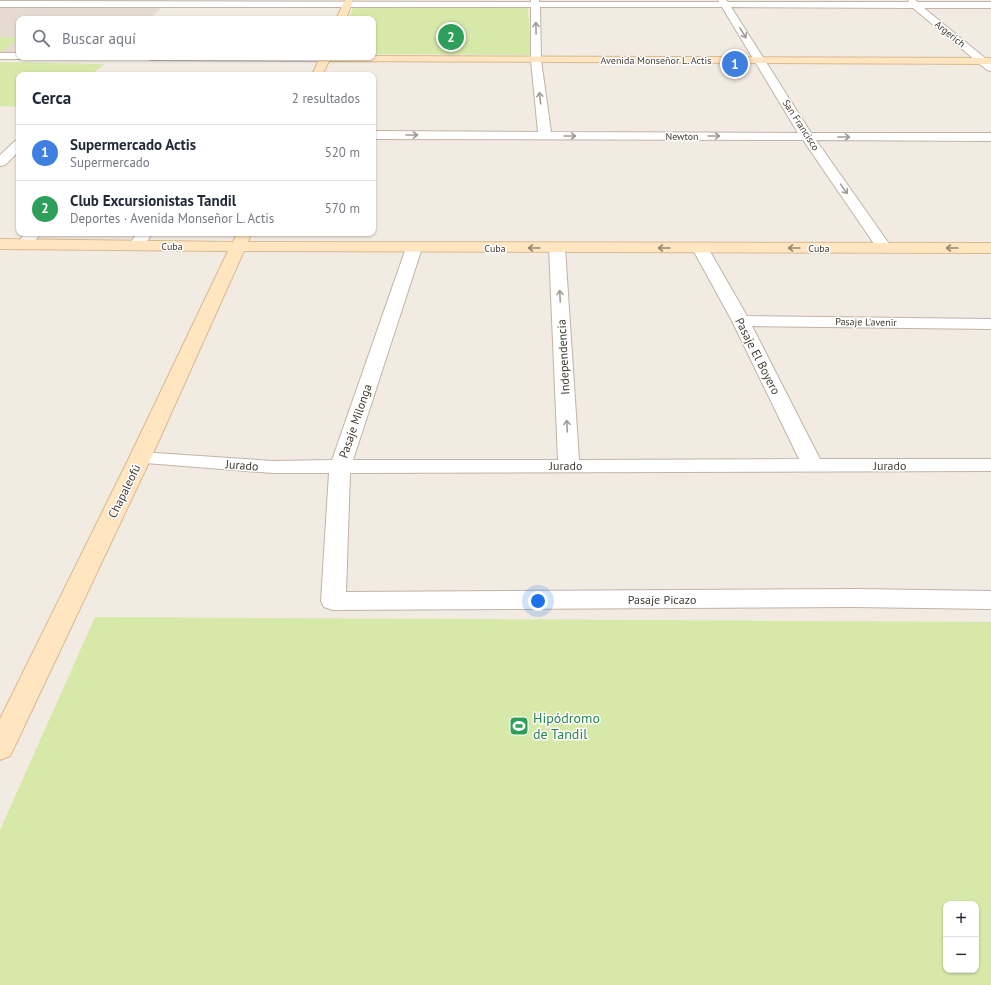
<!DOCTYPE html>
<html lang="es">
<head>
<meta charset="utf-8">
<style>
  :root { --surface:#fff; --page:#f6f6f7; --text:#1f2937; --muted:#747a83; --line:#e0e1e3; --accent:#ff0d13 }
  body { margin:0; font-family:"PT Sans",sans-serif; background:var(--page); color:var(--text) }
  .controls { position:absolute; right:12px; bottom:12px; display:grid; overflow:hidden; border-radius:8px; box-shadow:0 1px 3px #0004 }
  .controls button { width:36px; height:36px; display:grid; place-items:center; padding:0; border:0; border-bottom:1px solid var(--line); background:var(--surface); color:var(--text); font:20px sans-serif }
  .you { position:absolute; left:538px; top:601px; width:14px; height:14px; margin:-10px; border:3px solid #fff; border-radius:50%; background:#1a73e8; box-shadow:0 0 0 6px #1a73e833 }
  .badge { display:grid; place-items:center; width:26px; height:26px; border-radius:50%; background:var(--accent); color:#fff; font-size:13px; font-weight:700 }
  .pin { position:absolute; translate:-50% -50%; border:2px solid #fff; box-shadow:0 1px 4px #0006 }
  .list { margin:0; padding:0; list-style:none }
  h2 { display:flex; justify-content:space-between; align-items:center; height:52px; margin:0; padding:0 16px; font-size:17px }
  h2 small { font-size:13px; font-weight:400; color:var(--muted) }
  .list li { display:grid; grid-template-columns:26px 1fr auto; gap:12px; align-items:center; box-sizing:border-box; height:56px; padding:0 16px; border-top:1px solid var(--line) }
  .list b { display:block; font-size:15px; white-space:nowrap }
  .list p { margin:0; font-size:13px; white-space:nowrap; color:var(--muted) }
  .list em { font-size:13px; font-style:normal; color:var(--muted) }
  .icon { flex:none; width:22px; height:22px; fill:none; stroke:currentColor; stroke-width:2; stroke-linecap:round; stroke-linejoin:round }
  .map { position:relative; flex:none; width:991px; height:985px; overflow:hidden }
  .search { position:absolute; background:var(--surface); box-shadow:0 1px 3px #0004; left:16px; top:16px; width:360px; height:44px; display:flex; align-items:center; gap:10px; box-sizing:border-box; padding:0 14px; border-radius:8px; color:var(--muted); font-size:15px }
  .panel { position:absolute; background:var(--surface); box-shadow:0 1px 3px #0004; left:16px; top:72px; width:360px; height:164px; border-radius:8px }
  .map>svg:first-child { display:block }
  .residential { fill:#e6dbd0 }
  .green { fill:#d7e9a8; fill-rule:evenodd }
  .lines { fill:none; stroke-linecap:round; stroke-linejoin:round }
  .street-casing { stroke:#c1b3a8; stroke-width:2 }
  .secondary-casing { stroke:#d8b991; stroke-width:2 }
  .street { fill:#fff; fill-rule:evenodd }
  .secondary { fill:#ffe5c0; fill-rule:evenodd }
  .oneway { stroke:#a29c99 }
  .oneway2 { stroke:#988772 }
  .labels { text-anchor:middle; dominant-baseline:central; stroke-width:3; stroke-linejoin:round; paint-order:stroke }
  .far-street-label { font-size:10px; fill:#443a33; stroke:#fff }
  .street-label { font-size:12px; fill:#443a33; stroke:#fff }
  .near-leisure-label { font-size:14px; fill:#27864d; stroke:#fff; text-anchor:start }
</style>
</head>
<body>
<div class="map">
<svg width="991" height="985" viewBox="0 0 991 985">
  <rect width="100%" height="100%" fill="#f2ebe2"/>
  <path class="residential" d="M0,0H168L150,19H19V57L0,56Z"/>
  <path class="green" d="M354,6L528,7L531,55L373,54V19H348Z
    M0,37H19V39L0,53Z
    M0,62L104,64L92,75H19V107L0,106Z
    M95,617L991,622V985H0V830ZM946,904H976V970H946Z"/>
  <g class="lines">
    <defs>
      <path id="street" d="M531,0H539V2H719L718,0H726L728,2H908L909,0H915L918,2H991V8H924L991,63V71L987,70L913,8L731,7L811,133H991V141L816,140L892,248L889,251H879L803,140L373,139V131L538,132L531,60V7H0V1L531,2ZM540,7H722L798,133L551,132L541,60Z
        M0,53H19V57H23L19,59H0Z
        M146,57H330V58L325,61L151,60Z
        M19,140V151L5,165L0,166V155L15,141Z
        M25,233H41L29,248H19L16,245Z
        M137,233H153L141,249H131L128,246Z
        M414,243L419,245L422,248L353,460H558L549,248L552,245H562L565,248L579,460L799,459L732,321L692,248L695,245H705L708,248L747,316L991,319V329L752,326L820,459H991V471L350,473L346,592L855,589L991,591V609L855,607L333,610L324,607L321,601L329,473H273L133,462L129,458L133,454L140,452L273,461L332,460L406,248L409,245Z"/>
      <path id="secondary" d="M345,0H353L346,19H336Z
        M373,56L991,58V64L329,61L322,75H312L320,57Z
        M237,233H251L248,242L991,243V253L244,251L151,458L14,748L10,756L0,760V719L129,458L228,251L0,249V239L233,242Z"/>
    </defs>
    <use href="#street" class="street-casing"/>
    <use href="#secondary" class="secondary-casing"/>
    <use href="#street" class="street"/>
    <use href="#secondary" class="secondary"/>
  </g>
  <defs><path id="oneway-shaft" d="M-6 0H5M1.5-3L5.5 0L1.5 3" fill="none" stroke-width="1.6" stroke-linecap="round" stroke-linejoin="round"/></defs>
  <g class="oneway">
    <use href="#oneway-shaft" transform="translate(536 28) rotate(-91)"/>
    <use href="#oneway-shaft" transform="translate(743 33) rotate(58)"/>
    <use href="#oneway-shaft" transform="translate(540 98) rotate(-97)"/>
    <use href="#oneway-shaft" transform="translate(412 135)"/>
    <use href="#oneway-shaft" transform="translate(570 136)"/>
    <use href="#oneway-shaft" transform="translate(714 136)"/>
    <use href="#oneway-shaft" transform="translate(844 137)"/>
    <use href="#oneway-shaft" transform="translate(844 189) rotate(55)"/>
    <use href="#oneway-shaft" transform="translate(560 296) rotate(-93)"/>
    <use href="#oneway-shaft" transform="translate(567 426) rotate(-93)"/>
  </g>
  <g class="oneway2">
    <use href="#oneway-shaft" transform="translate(534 248) rotate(180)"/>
    <use href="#oneway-shaft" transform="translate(664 248) rotate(180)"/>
    <use href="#oneway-shaft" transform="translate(794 248) rotate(180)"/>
    <use href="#oneway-shaft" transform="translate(952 248) rotate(-180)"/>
  </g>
  <defs>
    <symbol id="stadium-square" viewBox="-11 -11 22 22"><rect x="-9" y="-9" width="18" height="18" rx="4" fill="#2e9e5b" stroke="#fff"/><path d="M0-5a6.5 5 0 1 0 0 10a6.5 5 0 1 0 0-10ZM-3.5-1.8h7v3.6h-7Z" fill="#fff"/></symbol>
  </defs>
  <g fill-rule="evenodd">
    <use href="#stadium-square" x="508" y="715" width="22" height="22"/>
  </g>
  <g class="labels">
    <g class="far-street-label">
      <text transform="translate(950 34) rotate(39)">Argerich</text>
      <text x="656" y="60">Avenida Monseñor L. Actis</text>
      <text transform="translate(801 125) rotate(57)">San Francisco</text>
      <text x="682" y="136">Newton</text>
      <text x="172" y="246">Cuba</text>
      <text x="495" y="248">Cuba</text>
      <text x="819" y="248">Cuba</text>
      <text transform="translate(866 322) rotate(1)">Pasaje L'avenir</text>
    </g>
    <g class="street-label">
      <text transform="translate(758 356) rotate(63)">Pasaje El Boyero</text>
      <text transform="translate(563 357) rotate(-93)">Independencia</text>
      <text transform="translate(355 421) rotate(-71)">Pasaje Milonga</text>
      <text transform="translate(242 465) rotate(4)">Jurado</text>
      <text x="566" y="465">Jurado</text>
      <text x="890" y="465">Jurado</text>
      <text transform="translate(124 491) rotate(-64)">Chapaleofú</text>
      <text x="662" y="599">Pasaje Picazo</text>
    </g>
    <g class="near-leisure-label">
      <text x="533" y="718">Hipódromo<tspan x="533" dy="16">de Tandil</tspan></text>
    </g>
  </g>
</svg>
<div class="controls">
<button>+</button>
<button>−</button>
</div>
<div class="you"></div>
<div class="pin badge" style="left:735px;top:64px;background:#3f7fe0">1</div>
<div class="pin badge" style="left:451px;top:37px;background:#2e9e5b">2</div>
<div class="search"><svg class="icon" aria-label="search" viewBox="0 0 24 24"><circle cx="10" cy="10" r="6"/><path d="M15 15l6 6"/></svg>Buscar aquí</div>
<section class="panel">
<h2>Cerca<small>2 resultados</small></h2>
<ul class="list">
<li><span class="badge" style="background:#3f7fe0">1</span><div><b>Supermercado Actis</b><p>Supermercado</p></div><em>520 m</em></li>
<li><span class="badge" style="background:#2e9e5b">2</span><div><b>Club Excursionistas Tandil</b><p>Deportes · Avenida Monseñor L. Actis</p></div><em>570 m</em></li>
</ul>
</section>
</div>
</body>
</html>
